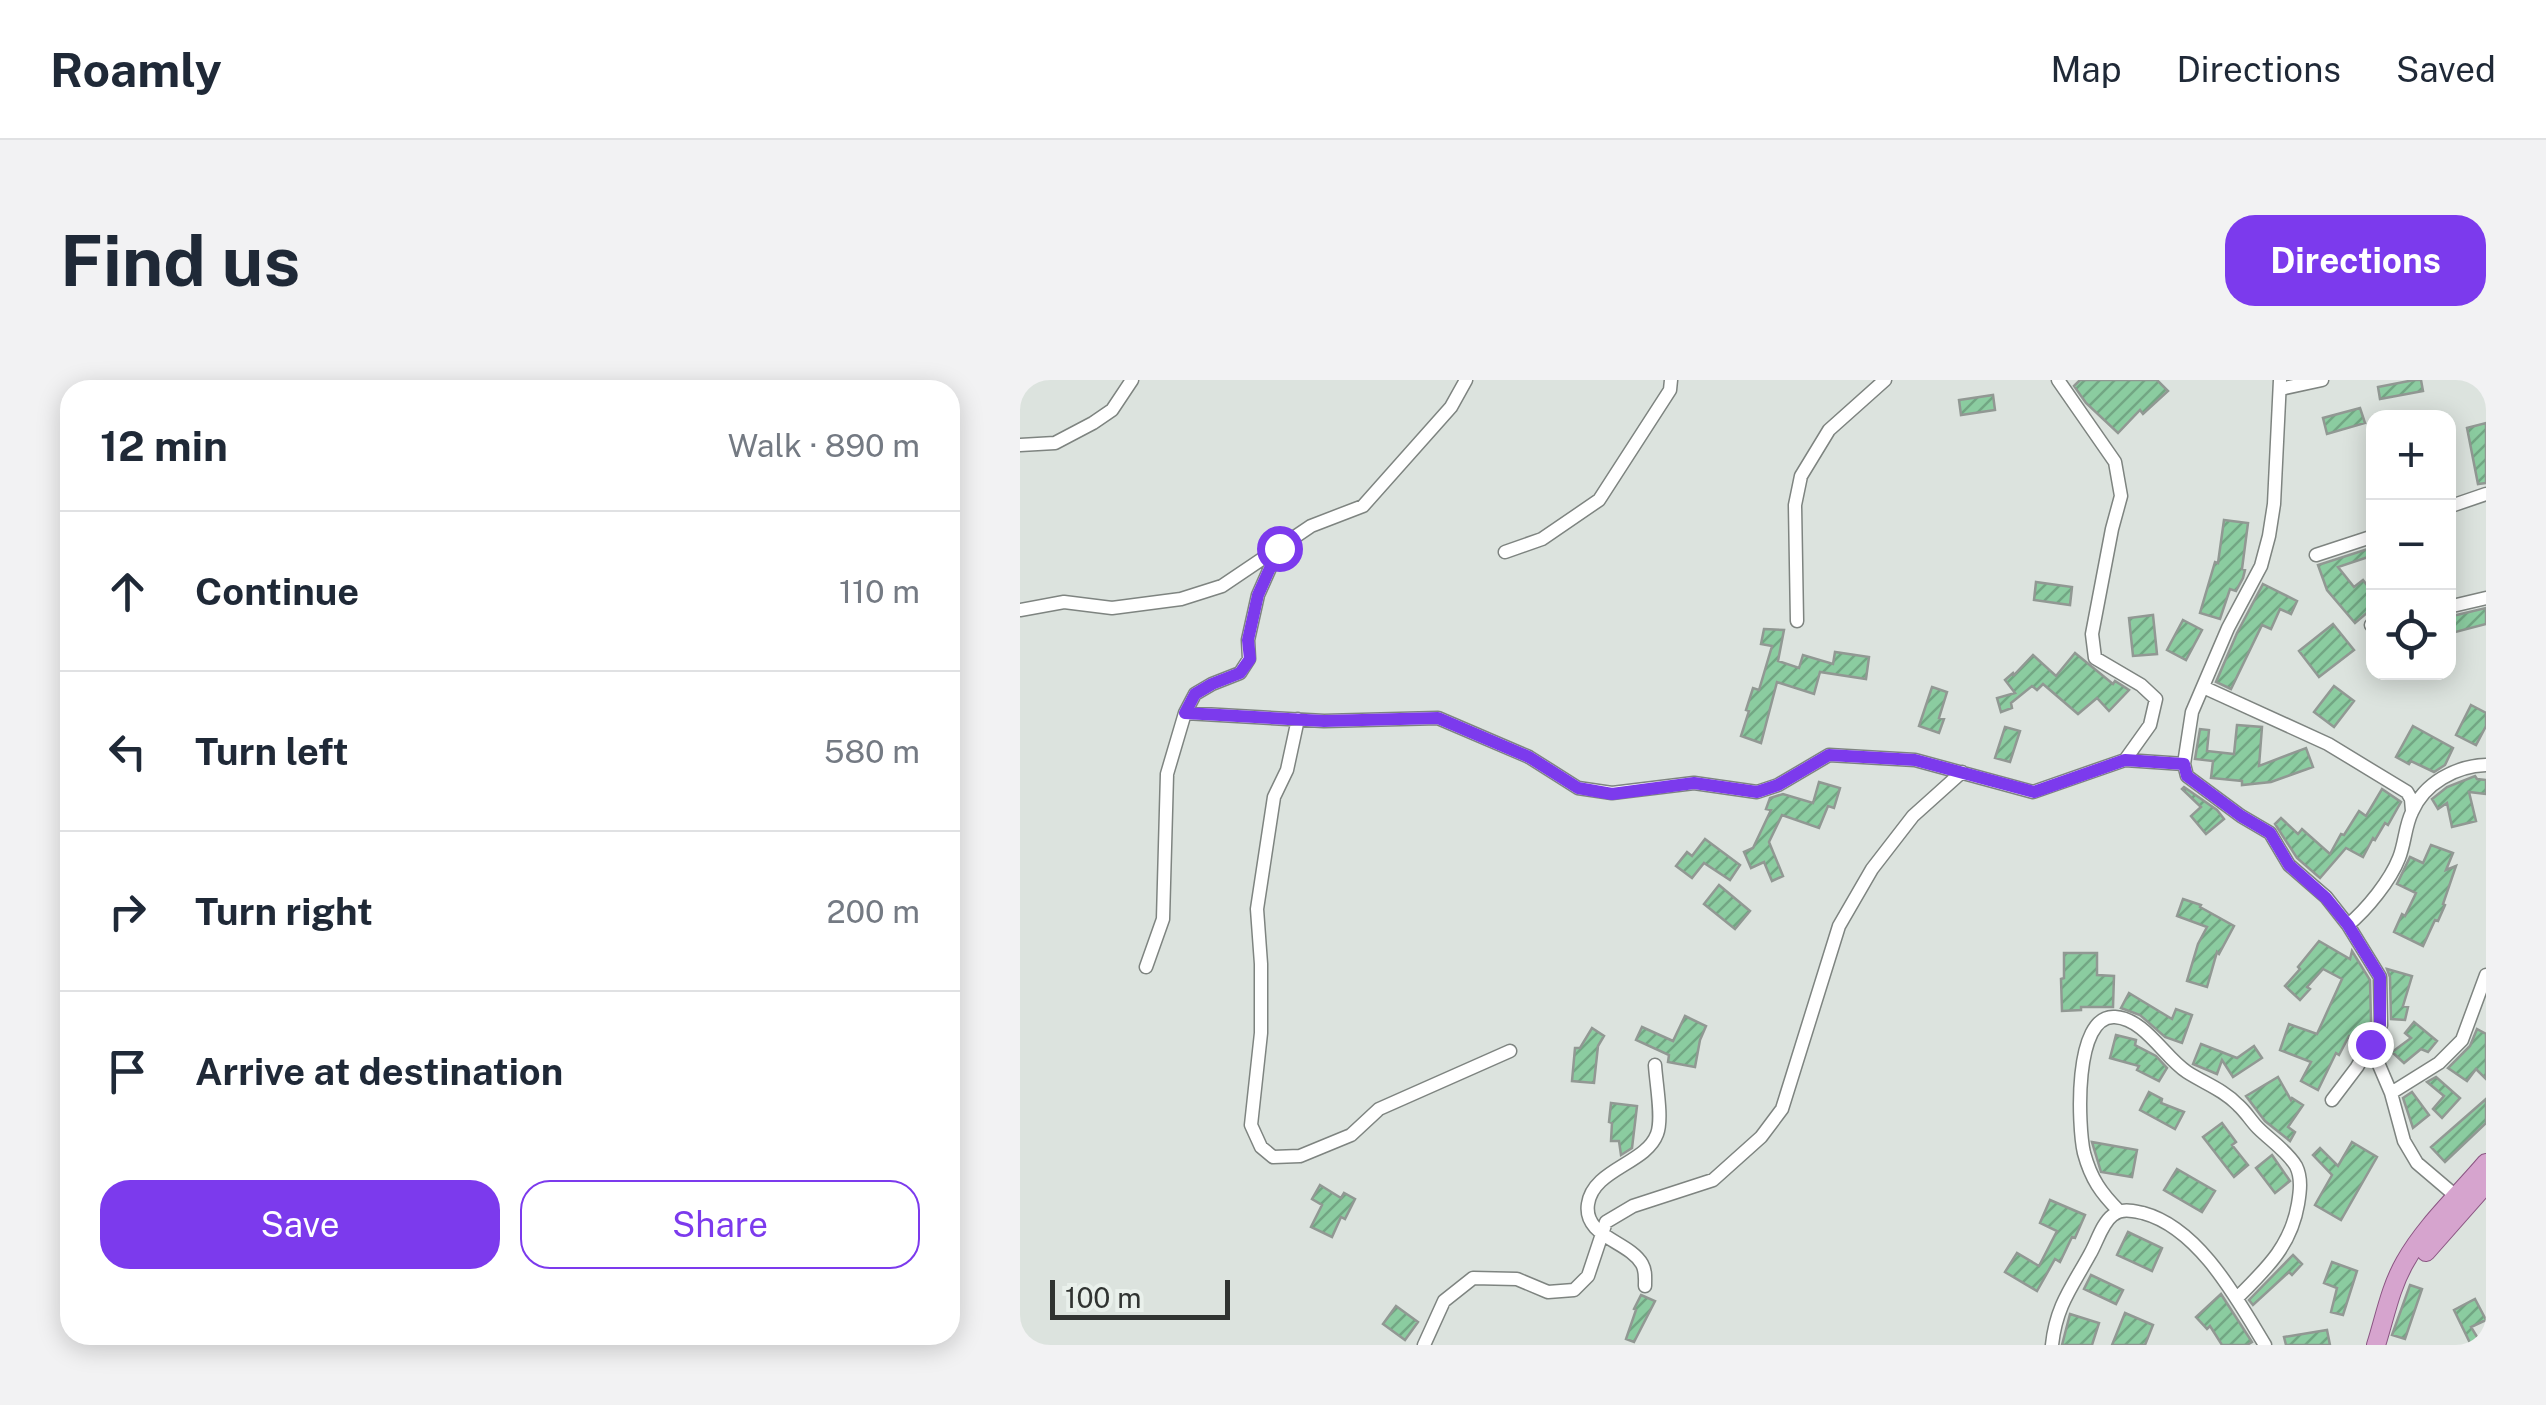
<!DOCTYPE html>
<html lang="en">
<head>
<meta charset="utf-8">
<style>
  :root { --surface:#fff; --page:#f2f2f3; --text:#1f2937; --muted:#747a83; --line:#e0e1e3; --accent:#7c3aed }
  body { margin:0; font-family:"Public Sans",sans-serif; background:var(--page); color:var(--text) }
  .controls { position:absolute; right:30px; top:30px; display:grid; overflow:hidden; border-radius:20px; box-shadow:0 5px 25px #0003 }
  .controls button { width:90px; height:90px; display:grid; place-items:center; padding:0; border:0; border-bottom:2px solid var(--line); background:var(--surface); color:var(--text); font:50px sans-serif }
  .scale { position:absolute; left:30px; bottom:25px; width:180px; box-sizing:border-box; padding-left:10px; border:5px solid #303331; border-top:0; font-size:28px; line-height:35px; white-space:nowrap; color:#303331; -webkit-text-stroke:8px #e9f0eb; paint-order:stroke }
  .stop { position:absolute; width:30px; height:30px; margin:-22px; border:8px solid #7c3aed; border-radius:50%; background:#fff }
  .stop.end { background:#7c3aed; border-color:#fff; box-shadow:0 2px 10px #0008 }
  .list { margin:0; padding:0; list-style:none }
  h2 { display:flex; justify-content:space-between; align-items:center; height:130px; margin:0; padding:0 40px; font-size:42px }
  h2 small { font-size:32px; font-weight:400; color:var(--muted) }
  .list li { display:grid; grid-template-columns:65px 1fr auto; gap:30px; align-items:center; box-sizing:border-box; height:160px; padding:0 40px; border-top:2px solid var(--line) }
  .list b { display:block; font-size:38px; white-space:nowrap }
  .list em { font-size:32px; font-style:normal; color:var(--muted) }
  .actions { display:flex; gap:20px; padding:30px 40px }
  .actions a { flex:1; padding:22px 0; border:2px solid var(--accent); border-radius:30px; text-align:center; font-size:35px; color:var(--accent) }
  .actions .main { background:var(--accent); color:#fff }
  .icon { flex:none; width:55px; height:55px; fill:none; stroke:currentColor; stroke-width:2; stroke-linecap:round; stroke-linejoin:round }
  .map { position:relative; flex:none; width:1466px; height:965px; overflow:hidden; border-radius:30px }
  header { display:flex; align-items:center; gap:60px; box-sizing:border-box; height:140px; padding:0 50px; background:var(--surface); border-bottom:2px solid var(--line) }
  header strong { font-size:48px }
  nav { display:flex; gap:55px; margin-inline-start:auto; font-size:35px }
  .intro { display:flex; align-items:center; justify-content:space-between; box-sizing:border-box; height:240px; padding:0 60px }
  h1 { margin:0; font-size:70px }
  .button { padding:25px 45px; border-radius:30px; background:var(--accent); color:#fff; font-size:35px; font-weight:700 }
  main { display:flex; gap:60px; padding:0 60px }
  aside { flex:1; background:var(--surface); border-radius:30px; box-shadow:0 5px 25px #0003 }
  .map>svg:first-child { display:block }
  .building { fill:url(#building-hatch); stroke:#919893; stroke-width:2.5 }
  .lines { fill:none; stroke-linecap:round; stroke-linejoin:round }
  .minor-casing { stroke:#7e8480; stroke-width:15 }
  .major-casing { stroke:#8a5582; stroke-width:20 }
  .minor { stroke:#fff; stroke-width:12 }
  .major { stroke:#d6a4ce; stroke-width:18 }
  .route { stroke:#7c3aed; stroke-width:12 }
</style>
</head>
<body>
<header>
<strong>Roamly</strong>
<nav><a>Map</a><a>Directions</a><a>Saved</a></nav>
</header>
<div class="intro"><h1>Find us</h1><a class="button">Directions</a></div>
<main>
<aside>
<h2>12 min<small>Walk · 890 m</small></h2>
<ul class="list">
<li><svg class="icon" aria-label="ahead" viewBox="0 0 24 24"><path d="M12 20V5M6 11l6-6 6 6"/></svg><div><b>Continue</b></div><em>110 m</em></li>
<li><svg class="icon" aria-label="left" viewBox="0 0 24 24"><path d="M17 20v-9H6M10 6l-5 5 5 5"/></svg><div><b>Turn left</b></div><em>580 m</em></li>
<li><svg class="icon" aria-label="right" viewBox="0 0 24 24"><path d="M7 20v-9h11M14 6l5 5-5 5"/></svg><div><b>Turn right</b></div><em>200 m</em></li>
<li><svg class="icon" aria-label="arrive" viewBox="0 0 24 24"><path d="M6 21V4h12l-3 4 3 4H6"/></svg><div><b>Arrive at destination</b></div></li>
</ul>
<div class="actions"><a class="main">Save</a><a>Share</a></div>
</aside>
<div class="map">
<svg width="1466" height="965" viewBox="0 0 1466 965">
  <defs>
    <pattern id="building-hatch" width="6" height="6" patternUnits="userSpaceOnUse" patternTransform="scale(2.5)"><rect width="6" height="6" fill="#8bcca0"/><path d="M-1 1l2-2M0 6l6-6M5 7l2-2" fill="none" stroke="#72a683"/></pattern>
  </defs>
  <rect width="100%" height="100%" fill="#dce3de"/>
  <path class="building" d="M1060,0H1137L1148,11L1123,34L1120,30L1098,53L1066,23L1054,6Z
    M1394,0H1401L1403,11L1360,19L1358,7Z
    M973,15L975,30L941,35L939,20Z
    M1340,28L1345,43L1307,54L1303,38Z
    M1466,43V103L1458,104L1447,48Z
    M1204,140L1228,143L1222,189L1225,190L1223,198L1216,211L1210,209L1200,239L1180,233L1195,182L1198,183Z
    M1354,167V175L1318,187L1334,207L1343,200L1350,209L1354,205V227L1335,243L1307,210L1298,185Z
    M1016,202L1052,207L1050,225L1014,220Z
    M1243,204L1277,221L1271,234L1260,229L1251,249L1242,245L1211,309L1196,302L1217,253Z
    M1466,228V244L1428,254V237Z
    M1133,235L1137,274L1113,276L1109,238Z
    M1163,240L1182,250L1166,280L1147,270Z
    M1313,244L1334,270L1299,297L1279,271Z
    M744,249L764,250L758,281L779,288L783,275L813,284L815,272L849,277L846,299L800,292L794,314L757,302L741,363L721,356L729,331L726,330L733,308L739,310L752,266L741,264Z
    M1055,273L1093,304L1095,301L1109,310L1089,331L1077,318L1058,334L1023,304L1017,310L1012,306L991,323L992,328L981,332L977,318L995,313L985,300L993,293L994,295L1013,275L1036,296Z
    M1314,306L1334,321L1314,347L1294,332Z
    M912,307L927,312L919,338L924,339L919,353L899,346Z
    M1451,325L1466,333V346L1456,365L1436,355Z
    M1217,345L1242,347L1239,386L1286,368L1293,387L1251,402L1222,405V401L1191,398L1193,381L1175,379L1180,349L1189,350L1187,371L1214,374Z
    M1393,346L1433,368L1425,385L1414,392L1391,381L1389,384L1376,377Z
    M985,347L1000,351L990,382L975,378Z
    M1455,396L1457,399L1466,400V414L1449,412L1456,441L1432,447L1427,423L1418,429L1412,419L1427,407Z
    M799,402L820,408L814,428L808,426L799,448L762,435L749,462L763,496L752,501L744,482L731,488L724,472L733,468L751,430L746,429L750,418L763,414L793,423Z
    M1164,407L1197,430L1204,439L1186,454L1171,436L1181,427L1162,409Z
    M1362,409L1381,422L1368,445L1365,443L1355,460L1353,458L1343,477L1326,468L1300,498L1277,478L1255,444L1261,438L1278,454L1282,449L1310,474L1321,454L1324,455L1339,431L1346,436Z
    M685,459L720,485L710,500L684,483L672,498L656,486L667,472L672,476Z
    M1411,465L1433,473L1426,490L1436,486L1423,524L1425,525L1418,541L1415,540L1403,566L1374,552L1382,534L1385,536L1396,513L1377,504L1390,477L1403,483Z
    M699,505L730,531L715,549L684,524Z
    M1163,519L1181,525L1180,527L1214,546L1199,574L1197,572L1187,607L1167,601L1178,564L1187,547L1157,536Z
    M1299,561L1330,579L1332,571L1350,600L1351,642L1341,659L1329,656L1319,675L1316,673L1298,710L1281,701L1291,682L1260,670L1269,644L1297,654L1322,599L1303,589L1287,607L1290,609L1280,620L1265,606L1280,589L1278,587Z
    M1044,573H1077V595L1094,596L1093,627H1061V630L1042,631L1041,599L1044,598Z
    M1367,589L1392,596L1383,626L1388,627L1385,640L1371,639L1370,597Z
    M1109,613L1152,639L1156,629L1172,635L1162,663L1145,657L1120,635L1101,628Z
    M665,636L686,646L680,660L675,687L648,682L649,675L616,660L622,647L653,661Z
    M1394,642L1417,661L1408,672L1401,669L1384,683L1372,672L1391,658L1385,653Z
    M572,648L584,656L578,666L574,703L552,701L555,668H560Z
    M1457,649L1466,654V699L1456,689L1447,701L1428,688L1450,666Z
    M1096,655L1116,660L1115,665L1136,676L1147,688L1139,701L1117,690L1119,686L1090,678Z
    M1181,664L1217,678L1234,666L1242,678L1213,697L1202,680L1197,694L1173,684Z
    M1258,697L1271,720L1272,718L1283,725L1268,747L1275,752L1270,761L1245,741L1226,716Z
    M1416,697L1440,718L1422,738L1413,729L1424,716L1407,702Z
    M1129,712L1142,719L1141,723L1164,732L1155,749L1120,730Z
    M1392,712L1409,735L1393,748L1383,718Z
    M1466,719V743L1425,782L1411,767Z
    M591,723L617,726L612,768L601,775L599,761H591L592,743L589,742Z
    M1202,743L1216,762L1212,765L1228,785L1214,797L1183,757Z
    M1072,762L1117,770L1112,797L1081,792Z
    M1332,762L1357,777L1321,840L1295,825L1312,795L1293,775L1300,768L1318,786Z
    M1252,775L1270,801L1255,813L1236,788Z
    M1157,789L1195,811L1182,832L1144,810Z
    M300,805L321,818L324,813L335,819L325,839L321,837L312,857L291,847L302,825L292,819Z
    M1030,820L1065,835L1055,858L1052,857L1040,882L1035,879L1017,911L985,892L997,873L1019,886L1037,851L1020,843Z
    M1108,852L1142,868L1132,891L1097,875Z
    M1273,875L1282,884L1272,895L1269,892L1233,925L1229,920Z
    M1312,882L1337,891L1323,935L1311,932L1317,908L1304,903Z
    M1071,895L1103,910L1096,924L1064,909Z
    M1390,905L1402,909L1385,959L1372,955Z
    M1201,914L1232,962L1227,965H1202L1190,946L1187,949L1176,937Z
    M621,915L635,921L614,962L606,959L616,930L614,929Z
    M1455,919L1466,940L1451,947L1462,965H1451L1434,930Z
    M376,926L398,942L385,960L363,944Z
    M1105,933L1133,945L1125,965H1092Z
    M1050,934L1079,943L1072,965H1042Z
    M1307,950L1310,965H1266L1264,957Z"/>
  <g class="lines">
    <defs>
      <path id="minor" d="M1260,0L1254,124L1249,156L1241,186L1208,248L1172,332L1164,384L1167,396L1221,436L1250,453L1269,485L1306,517L1328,545L1360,597L1361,645L1337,687L1312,720
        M1260,9L1302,0
        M0,65L35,63L73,43L92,30L112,0
        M1428,127L1466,114
        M485,172L522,159L579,120L650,10L651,0
        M1296,175L1354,156
        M1428,227L1466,218
        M0,230L44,222L92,228L161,219L202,206L291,146L343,126L431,27L446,0
        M777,241L775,125L781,96L809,50L865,0
        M1351,245H1354
        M1183,307L1308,364L1387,412L1391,419L1392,431
        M165,333L304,341L418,338L509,377L558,408L592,413L674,403L737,412L758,405L809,375L895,380L1013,412L1105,380L1130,345L1136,319L1121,305L1075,278L1072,254L1092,149L1101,116L1095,82L1038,0
        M278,339L267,390L254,417L237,529L241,584V653L231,745L241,767L253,777L280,776L331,755L359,729L490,671
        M1105,380L1164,384
        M1328,545C1347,529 1370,501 1379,478C1385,463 1385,446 1392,432C1404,403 1436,386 1466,385
        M126,587L143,539L147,394L165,333L175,314L192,304L220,293L229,279L228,260L238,215L258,170
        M1350,664L1371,713L1384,761L1397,783L1437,817
        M1371,713L1419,683L1442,660L1466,595
        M1099,831C1081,813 1071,799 1064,773C1058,747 1053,634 1095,637C1125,639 1144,677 1167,692C1184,703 1204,710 1218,725C1226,732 1231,741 1238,748C1250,760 1267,771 1276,786C1282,798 1280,812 1278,824C1271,866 1246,889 1217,918
        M625,906C625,898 626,891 622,884C609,861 563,857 568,824C573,789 626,784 637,754C643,739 636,703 635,685
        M404,965L424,921L453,898L497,899L528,912L554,910L568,896L586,842L613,826L693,800L741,757L762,729L819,546L852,489L893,436L942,392
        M1032,965C1036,926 1052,907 1070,874C1077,862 1082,843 1093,835C1102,828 1113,831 1123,833C1179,848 1217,919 1245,965"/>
      <path id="major" d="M1406,872L1466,804
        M1356,965C1365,937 1370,908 1385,882C1405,846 1439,815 1466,783"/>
    </defs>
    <use href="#minor" class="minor-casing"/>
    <use href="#major" class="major-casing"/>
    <use href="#minor" class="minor"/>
    <use href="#major" class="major"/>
  </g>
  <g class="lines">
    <path class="route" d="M259,168L238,215L228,260L230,279L220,293L192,304L175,314L165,333L304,341L418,338L509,377L558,408L592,414L674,403L737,412L758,405L809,375L895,380L1014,412L1105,380L1164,384L1167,396L1221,436L1250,453L1269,485L1306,518L1328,545L1360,597V645L1350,664"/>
  </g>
</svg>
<div class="controls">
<button>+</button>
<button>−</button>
<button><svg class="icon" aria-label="locate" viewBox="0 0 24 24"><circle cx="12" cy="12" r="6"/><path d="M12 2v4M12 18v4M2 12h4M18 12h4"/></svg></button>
</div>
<div class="scale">100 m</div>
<div class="stop" style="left:259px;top:168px"></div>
<div class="stop end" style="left:1350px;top:664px"></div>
</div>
</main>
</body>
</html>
